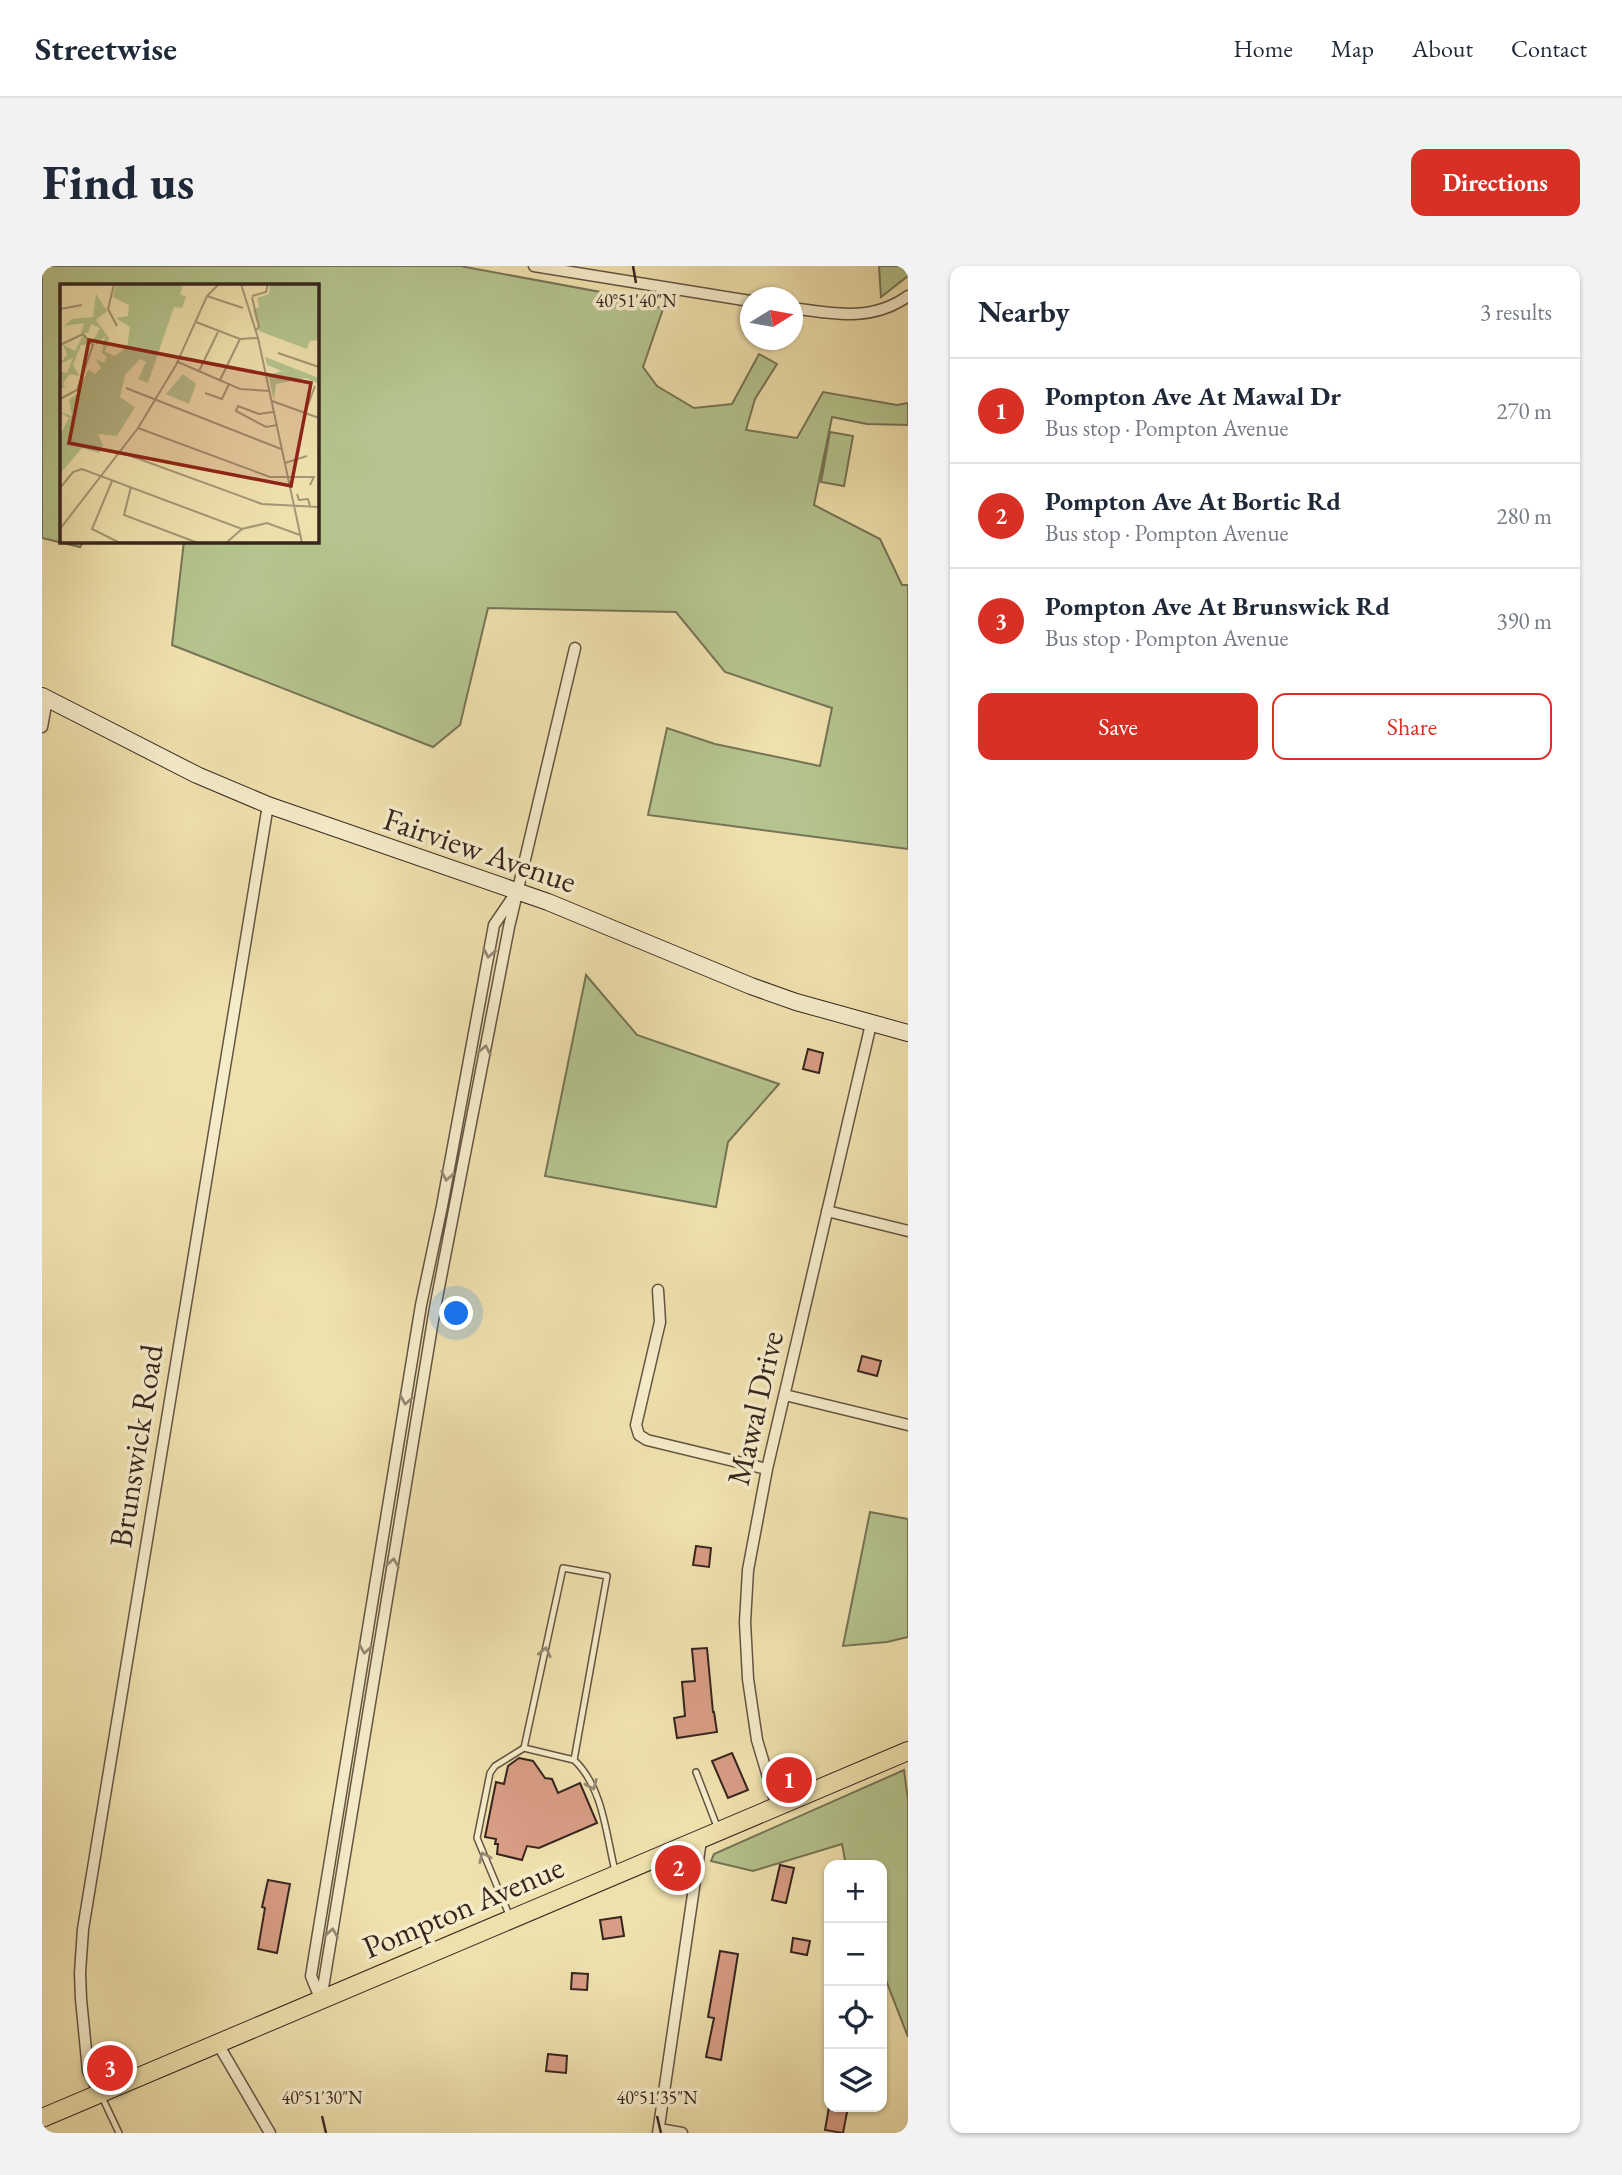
<!DOCTYPE html>
<html lang="en">
<head>
<meta charset="utf-8">
<style>
  :root { --surface:#fff; --page:#f2f2f3; --text:#1f2937; --muted:#747a83; --line:#e0e1e3; --accent:#d93025 }
  body { margin:0; font-family:"EB Garamond",serif; background:var(--page); color:var(--text) }
  .controls { position:absolute; right:21px; bottom:21px; display:grid; overflow:hidden; border-radius:14px; box-shadow:0 2px 5px #0004 }
  .controls button { width:63px; height:63px; display:grid; place-items:center; padding:0; border:0; border-bottom:2px solid var(--line); background:var(--surface); color:var(--text); font:35px sans-serif }
  .compass { position:absolute; left:698px; top:21px; width:63px; height:63px; border-radius:50%; background:var(--surface); box-shadow:0 2px 5px #0004; rotate:79deg }
  .you { position:absolute; left:415px; top:1048px; width:24px; height:24px; margin:-18px; border:5px solid #fff; border-radius:50%; background:#1a73e8; box-shadow:0 0 0 10px #1a73e833 }
  .badge { display:grid; place-items:center; width:46px; height:46px; border-radius:50%; background:var(--accent); color:#fff; font-size:23px; font-weight:700 }
  .pin { position:absolute; translate:-50% -50%; border:4px solid #fff; box-shadow:0 2px 7px #0006 }
  .list { margin:0; padding:0; list-style:none }
  h2 { display:flex; justify-content:space-between; align-items:center; height:91px; margin:0; padding:0 28px; font-size:30px }
  h2 small { font-size:23px; font-weight:400; color:var(--muted) }
  .list li { display:grid; grid-template-columns:46px 1fr auto; gap:21px; align-items:center; box-sizing:border-box; height:105px; padding:0 28px; border-top:2px solid var(--line) }
  .list b { display:block; font-size:26px; white-space:nowrap }
  .list p { margin:0; font-size:23px; white-space:nowrap; color:var(--muted) }
  .list em { font-size:23px; font-style:normal; color:var(--muted) }
  .actions { display:flex; gap:14px; padding:21px 28px }
  .actions a { flex:1; padding:16px 0; border:2px solid var(--accent); border-radius:14px; text-align:center; font-size:24px; color:var(--accent) }
  .actions .main { background:var(--accent); color:#fff }
  .icon { flex:none; width:38px; height:38px; fill:none; stroke:currentColor; stroke-width:2; stroke-linecap:round; stroke-linejoin:round }
  .map { position:relative; flex:none; width:866px; height:1867px; overflow:hidden; border-radius:14px }
  header { display:flex; align-items:center; gap:42px; box-sizing:border-box; height:98px; padding:0 35px; background:var(--surface); border-bottom:2px solid var(--line) }
  header strong { font-size:33px }
  nav { display:flex; gap:38px; margin-inline-start:auto; font-size:24px }
  .intro { display:flex; align-items:center; justify-content:space-between; box-sizing:border-box; height:168px; padding:0 42px }
  h1 { margin:0; font-size:49px }
  .button { padding:18px 32px; border-radius:14px; background:var(--accent); color:#fff; font-size:24px; font-weight:700 }
  main { display:flex; gap:42px; padding:0 42px }
  aside { flex:1; background:var(--surface); border-radius:14px; box-shadow:0 2px 5px #0004 }
  .map>svg:first-child { display:block }
  .green { fill:#b5c48e; stroke:#767456; stroke-width:2 }
  .building { fill:#d89d85; stroke:#36251f; stroke-width:2 }
  .lines { fill:none; stroke-linecap:round; stroke-linejoin:round }
  .service-casing { stroke:#645443; stroke-width:8 }
  .minor-casing { stroke:#645443; stroke-width:13 }
  .secondary-casing { stroke:#36251f; stroke-width:18 }
  .primary-casing { stroke:#36251f; stroke-width:20 }
  .service { stroke:#f5ecca; stroke-width:5 }
  .minor { stroke:#f5ecca; stroke-width:10 }
  .secondary { stroke:#f5ecca; stroke-width:16 }
  .primary { stroke:#efe1ae; stroke-width:18 }
  .oneway { stroke:#968874 }
  .ticks { fill:none; stroke:#36251f; stroke-width:2.5 }
  .labels { text-anchor:middle; dominant-baseline:central; stroke-width:7; stroke-linejoin:round; paint-order:stroke }
  .street-label { font-size:32px; fill:#36251f; stroke:#f5ecca }
  .inset-road { fill:none; stroke:#a59675; stroke-width:2 }
  .view { fill:#8f2418; fill-opacity:0.15; stroke:#8f2418; stroke-width:3.5 }
  .inset-edge { fill:none; stroke:#36251f; stroke-width:3.5 }
  .ticks-label { font-size:18px; text-anchor:middle; fill:#36251f; stroke:#f5ecca; stroke-width:7; stroke-linejoin:round; paint-order:stroke }
</style>
</head>
<body>
<header>
<strong>Streetwise</strong>
<nav><a>Home</a><a>Map</a><a>About</a><a>Contact</a></nav>
</header>
<div class="intro"><h1>Find us</h1><a class="button">Directions</a></div>
<main>
<div class="map">
<svg width="866" height="1867" viewBox="0 0 866 1867">
  <rect width="100%" height="100%" fill="#efe1ae"/>
  <filter id="stains"><feTurbulence type="fractalNoise" baseFrequency=".00286" numOctaves="4"/><feColorMatrix values="0 0 0 0 .2 0 0 0 0 .09 0 0 0 0 .02 0 0 0 .5 -.17"/></filter>
  <radialGradient id="worn" r=".72"><stop offset=".6" stop-color="#630" stop-opacity="0"/><stop offset="1" stop-color="#630" stop-opacity=".3"/></radialGradient>
  <path class="green" d="M0,0H418L602,34L621,43L601,101L615,120L652,142L690,138L717,88L735,98L713,133L704,164L755,172L781,126L855,139L866,137V159L825,158L790,151L772,239L838,273L860,319H866V583L606,549L625,462L673,478L778,500L790,442L683,406L634,346L446,342L418,459L391,481L130,379L142,275H275V19H19V275H42L38,281L0,272Z
    M837,0H866V10L839,31Z
    M788,166L811,170L802,220L779,216Z
    M544,709L595,769L737,818L686,876L674,941L503,910Z
    M828,1246L866,1253V1371L845,1376L801,1380Z
    M862,1504L866,1534V1771L840,1704V1599H804L800,1578L711,1605L669,1595L672,1588Z"/>
  <path class="building" d="M766,783L781,787L777,807L761,803Z
    M820,1090L839,1095L835,1110L816,1105Z
    M654,1280L669,1282L667,1301L651,1299Z
    M665,1382L671,1446H672L675,1466L635,1472L632,1452L643,1450L640,1416L653,1415L650,1383Z
    M690,1487L706,1524L686,1532L670,1495Z
    M477,1492L491,1495L503,1512L510,1513L516,1527L538,1517L555,1557L497,1582L485,1580L480,1594L455,1588L456,1578H453L454,1573L443,1571L454,1516L462,1518L466,1500Z
    M738,1599L752,1602L744,1637L730,1634Z
    M226,1614L248,1618L235,1687L216,1683L223,1642L220,1641Z
    M579,1651L582,1670L561,1673L558,1654Z
    M751,1672L768,1675L765,1689L749,1686Z
    M678,1685L696,1688L679,1794L664,1791L672,1752L666,1751Z
    M530,1707L546,1708L545,1724L529,1723Z
    M506,1788L525,1790L524,1807L504,1805Z
    M787,1841H806L801,1867L783,1864Z"/>
  <g class="lines">
    <defs>
      <path id="service" d="M482,1482L532,1494
        M654,1506L676,1563
        M468,1651L435,1572L448,1507L453,1500L482,1482L521,1302L565,1310L532,1494C561,1521 564,1568 573,1605
        M60,1831L77,1867"/>
      <path id="minor" d="M492,0L708,35
        M750,42C792,48 830,56 866,30
        M0,461L5,433
        M785,945L866,965
        M616,1024L618,1056L594,1159L597,1169L605,1174L725,1203
        M743,1129L866,1159
        M735,1541L715,1474L706,1413L703,1356L706,1304L725,1203L829,758
        M278,1732L269,1710L379,1039L400,940L452,659L471,631
        M279,1734L393,1042L467,661L533,382
        M176,1778L228,1867
        M58,1828L46,1805L39,1733L38,1707L41,1663L226,539
        M617,1863L640,1867
        M616,1867L659,1574"/>
      <path id="secondary" d="M0,430L155,509L226,539L506,636L709,720L754,736L866,767"/>
      <path id="primary" d="M0,1852L866,1485"/>
    </defs>
    <use href="#service" class="service-casing"/>
    <use href="#minor" class="minor-casing"/>
    <use href="#secondary" class="secondary-casing"/>
    <use href="#primary" class="primary-casing"/>
    <use href="#service" class="service"/>
    <use href="#minor" class="minor"/>
    <use href="#secondary" class="secondary"/>
    <use href="#primary" class="primary"/>
  </g>
  <defs><path id="oneway-chevron" d="M-2-3.5L2.5 0L-2 3.5" fill="none" stroke-width="1.6" stroke-linecap="round" stroke-linejoin="round" transform="scale(1.75)"/></defs>
  <g class="oneway">
    <use href="#oneway-chevron" transform="translate(447 687) rotate(100)"/>
    <use href="#oneway-chevron" transform="translate(443 784) rotate(-79)"/>
    <use href="#oneway-chevron" transform="translate(405 910) rotate(101)"/>
    <use href="#oneway-chevron" transform="translate(364 1134) rotate(99)"/>
    <use href="#oneway-chevron" transform="translate(351 1297) rotate(-81)"/>
    <use href="#oneway-chevron" transform="translate(323 1383) rotate(99)"/>
    <use href="#oneway-chevron" transform="translate(503 1386) rotate(-78)"/>
    <use href="#oneway-chevron" transform="translate(550 1519) rotate(67)"/>
    <use href="#oneway-chevron" transform="translate(442 1591) rotate(-113)"/>
    <use href="#oneway-chevron" transform="translate(290 1667) rotate(-81)"/>
  </g>
  <path class="ticks" d="M591,0L594,17M280,1850L284,1867M615,1850L619,1867"/>
  <g class="labels">
    <g class="street-label">
      <text transform="translate(438 584) rotate(19)">Fairview Avenue</text>
      <text transform="translate(713 1142) rotate(-77)">Mawal Drive</text>
      <text transform="translate(94 1180) rotate(-81)">Brunswick Road</text>
      <text transform="translate(421 1641) rotate(-23)">Pompton Avenue</text>
    </g>
  </g>
  <g transform="translate(18 18)">
    <rect width="259" height="259" fill="#efe1ae"/>
    <path d="M56,0H123L120,10L126,13L122,24L114,23L88,99L78,95L86,78L80,75L65,91L60,113L75,123L57,152L38,150L43,161L39,169L22,164L0,190V151L9,134L0,128L12,132L9,116L18,109L28,86L35,90L41,84L36,75L44,79L47,73L42,69L45,52L36,61L34,55L40,44L31,40L28,49H21L24,39L4,42L12,35L33,33L36,10L47,27L36,36L49,54L45,68L55,72L67,63L70,43L56,34L68,32L69,21L53,13ZM210,0H259V56L250,57L247,65L199,47L193,26L199,23L197,14L209,10ZM23,51L32,60L21,61L13,81L19,92L10,90L3,99L6,105L0,102V87L7,89L13,74L0,80L7,70L3,61L15,67ZM205,73L259,94V100L246,94L216,100L214,116L208,91L222,87L207,81ZM123,90L136,100L129,120L106,110Z" fill="#b5c48e"/>
    <path class="inset-road" d="M54,0L48,25L57,42M181,0L198,54L242,259M147,12L183,24M192,12L206,8L208,0M192,13L199,43L196,46M0,25L22,21M136,38L180,55L198,54M0,61L23,50L33,61L17,106L0,115M218,69L259,83M118,78L180,105L209,107M139,87L158,48M160,96L180,55M66,104L221,165M145,109L162,115L169,100M212,117L259,134M213,128L199,130L178,122L176,127L206,143L217,141M245,129L255,102M78,144L210,193H254L250,201M60,168L202,220L259,223M225,179L247,172M52,197L32,245L60,259M71,203L64,231L138,259M0,204L13,188L22,185L182,245L207,239L240,251M237,210L239,216L248,215L250,222M0,245L78,144L116,81L147,12L159,0M166,259L182,245"/>
    <path class="view" d="M29,56L251,99L231,202L9,159Z"/>
    <rect width="259" height="259" class="inset-edge"/>
  </g>
  <g class="ticks-label">
    <text x="594" y="41">40°51'40"N</text>
    <text x="280" y="1838">40°51'30"N</text>
    <text x="615" y="1838">40°51'35"N</text>
  </g>
  <rect width="100%" height="100%" filter="url(#stains)"/>
  <rect width="100%" height="100%" fill="url(#worn)"/>
</svg>
<div class="controls">
<button>+</button>
<button>−</button>
<button><svg class="icon" aria-label="locate" viewBox="0 0 24 24"><circle cx="12" cy="12" r="6"/><path d="M12 2v4M12 18v4M2 12h4M18 12h4"/></svg></button>
<button><svg class="icon" aria-label="layers" viewBox="0 0 24 24"><path d="M12 4l9 5-9 5-9-5zM3 14l9 5 9-5"/></svg></button>
</div>
<svg class="compass" viewBox="-18 -18 36 36"><path d="M0-13l5 13h-10z" fill="#e53935"/><path d="M0 13l5-13h-10z" fill="#747a83"/></svg>
<div class="you"></div>
<div class="pin badge" style="left:747px;top:1514px">1</div>
<div class="pin badge" style="left:636px;top:1602px">2</div>
<div class="pin badge" style="left:68px;top:1802px">3</div>
</div>
<aside>
<h2>Nearby<small>3 results</small></h2>
<ul class="list">
<li><span class="badge">1</span><div><b>Pompton Ave At Mawal Dr</b><p>Bus stop · Pompton Avenue</p></div><em>270 m</em></li>
<li><span class="badge">2</span><div><b>Pompton Ave At Bortic Rd</b><p>Bus stop · Pompton Avenue</p></div><em>280 m</em></li>
<li><span class="badge">3</span><div><b>Pompton Ave At Brunswick Rd</b><p>Bus stop · Pompton Avenue</p></div><em>390 m</em></li>
</ul>
<div class="actions"><a class="main">Save</a><a>Share</a></div>
</aside>
</main>
</body>
</html>
